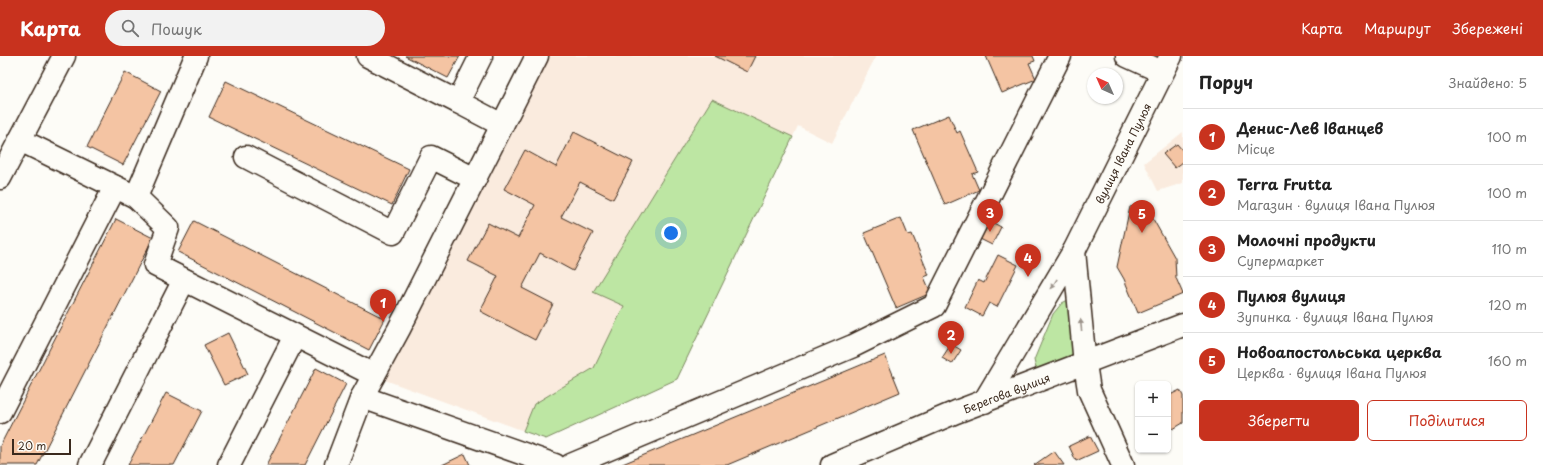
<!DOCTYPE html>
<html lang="uk">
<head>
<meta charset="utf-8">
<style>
  :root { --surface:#fff; --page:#f2f2f2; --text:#222; --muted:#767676; --line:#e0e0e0; --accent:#c8321e }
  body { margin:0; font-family:"Playpen Sans",sans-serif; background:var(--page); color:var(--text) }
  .controls { position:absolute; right:12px; bottom:12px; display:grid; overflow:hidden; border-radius:6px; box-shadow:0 1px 3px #0004 }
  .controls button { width:36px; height:36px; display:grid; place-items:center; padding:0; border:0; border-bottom:1px solid var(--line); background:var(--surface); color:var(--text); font:20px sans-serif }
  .compass { position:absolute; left:1087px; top:12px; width:36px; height:36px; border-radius:50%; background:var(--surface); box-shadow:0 1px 3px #0004; rotate:315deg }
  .scale { position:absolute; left:12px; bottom:10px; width:59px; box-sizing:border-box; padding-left:4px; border:2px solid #3b2a1e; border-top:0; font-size:11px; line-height:14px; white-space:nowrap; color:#3b2a1e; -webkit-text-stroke:3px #fdfcf7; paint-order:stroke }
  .you { position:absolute; left:671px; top:177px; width:14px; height:14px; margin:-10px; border:3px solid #fff; border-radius:50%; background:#1a73e8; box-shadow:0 0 0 6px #1a73e833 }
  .badge { display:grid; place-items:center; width:26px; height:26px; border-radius:50%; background:var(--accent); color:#fff; font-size:13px; font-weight:700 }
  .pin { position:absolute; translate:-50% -33px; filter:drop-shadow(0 1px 2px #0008) }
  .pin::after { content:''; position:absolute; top:21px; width:14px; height:12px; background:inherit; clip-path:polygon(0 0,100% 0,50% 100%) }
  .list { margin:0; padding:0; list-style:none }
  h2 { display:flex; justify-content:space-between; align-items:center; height:52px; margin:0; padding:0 16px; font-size:17px }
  h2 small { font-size:13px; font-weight:400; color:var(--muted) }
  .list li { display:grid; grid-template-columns:26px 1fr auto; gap:12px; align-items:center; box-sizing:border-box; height:56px; padding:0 16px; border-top:1px solid var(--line) }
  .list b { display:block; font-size:15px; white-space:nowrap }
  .list p { margin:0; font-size:13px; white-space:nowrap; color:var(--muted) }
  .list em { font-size:13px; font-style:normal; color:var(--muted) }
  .actions { display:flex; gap:8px; padding:12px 16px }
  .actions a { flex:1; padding:9px 0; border:1px solid var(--accent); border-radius:6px; text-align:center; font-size:14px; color:var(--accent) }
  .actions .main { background:var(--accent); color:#fff }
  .icon { flex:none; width:22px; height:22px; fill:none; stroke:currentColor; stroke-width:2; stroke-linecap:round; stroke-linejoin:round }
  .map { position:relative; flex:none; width:1183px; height:409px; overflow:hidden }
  header { display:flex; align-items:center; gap:24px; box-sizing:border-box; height:56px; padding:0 20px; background:var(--accent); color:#fff }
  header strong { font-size:19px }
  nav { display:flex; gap:22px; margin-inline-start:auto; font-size:14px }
  .search { width:280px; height:36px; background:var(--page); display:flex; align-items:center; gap:10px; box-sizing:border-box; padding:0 14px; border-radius:22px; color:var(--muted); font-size:15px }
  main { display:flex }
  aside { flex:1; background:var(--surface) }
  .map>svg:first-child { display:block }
  .built { fill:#faebde }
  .green { fill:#bde6a3; stroke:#7c8860 }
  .building { fill:#f4c4a3; stroke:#3b2a1e }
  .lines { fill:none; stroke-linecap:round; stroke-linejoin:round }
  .minor-casing { stroke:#3b2a1e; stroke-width:25 }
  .major-casing { stroke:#3b2a1e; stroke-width:25 }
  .minor { stroke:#fdfcf7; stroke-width:22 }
  .major { stroke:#fdfcf7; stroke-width:22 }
  .oneway { fill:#9c938a }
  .labels { text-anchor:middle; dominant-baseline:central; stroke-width:3.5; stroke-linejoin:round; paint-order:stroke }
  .street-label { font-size:11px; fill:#3b2a1e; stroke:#fdfcf7 }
</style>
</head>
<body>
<header>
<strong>Карта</strong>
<div class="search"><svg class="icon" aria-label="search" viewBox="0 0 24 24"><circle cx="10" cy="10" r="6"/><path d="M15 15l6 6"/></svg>Пошук</div>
<nav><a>Карта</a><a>Маршрут</a><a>Збережені</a></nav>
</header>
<main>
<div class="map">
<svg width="1183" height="409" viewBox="0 0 1183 409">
  <rect width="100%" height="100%" fill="#fdfcf7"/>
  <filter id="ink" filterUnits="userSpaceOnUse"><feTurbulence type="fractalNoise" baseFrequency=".025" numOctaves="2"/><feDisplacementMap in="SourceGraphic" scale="8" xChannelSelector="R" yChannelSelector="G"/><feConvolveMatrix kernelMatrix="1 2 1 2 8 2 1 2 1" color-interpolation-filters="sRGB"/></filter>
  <g filter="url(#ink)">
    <path class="built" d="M547,0H876L832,87L798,70L677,323L546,383L385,324L407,273Z
      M1183,76V127L1158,135L1144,107Z"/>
    <path class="green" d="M712,43L793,81L677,323L546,383L523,375L534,348L594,312L624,250L593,236Z
      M1070,243L1077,306L1037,317L1034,304L1053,258L1062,247Z"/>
    <path class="building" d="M405,0H460L448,22Z
      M715,0H755L747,16Z
      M986,0H1033L1035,5L1029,7L1036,23L1002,37Z
      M125,16L161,35L123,109L87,91Z
      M226,25L409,113L392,149L209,61Z
      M949,59L957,77L960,75L978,116L972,118L979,134L945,149L913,74Z
      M574,76L633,106L613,143L580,126L561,161L593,177L573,215L540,197L522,232L553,248L535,284L480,255L498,220L468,205L488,167L518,182L535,149L504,133L525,94L556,111Z
      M1177,88L1183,95V106L1175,112L1163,98Z
      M1144,147L1175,202L1176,222L1183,238L1138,257L1124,223L1117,211L1130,151Z
      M901,162L908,179L912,178L929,219L924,221L931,237L896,252L864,177Z
      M116,163L153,182L37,409H0V390Z
      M988,164L1001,171L992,189L978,182Z
      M194,165L385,263L369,294L178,196Z
      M998,199L1018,209L997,251L989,247L982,260L965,251L978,224L984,227Z
      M228,277L248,318L224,329L204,289Z
      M951,288L961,294L952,308L942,302Z
      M885,299L900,336L727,409H620Z
      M316,312L346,328L305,409H266Z
      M1180,334L1183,340V367L1173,373L1168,365V340Z
      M166,337L202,355L174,409H128Z
      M1090,380L1098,395L1076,405L1069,390Z
      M1054,395L1064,409H1034Z
      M465,398L470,409H442Z"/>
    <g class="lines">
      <defs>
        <g id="minor">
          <path d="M368,0L458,46"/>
          <path d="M481,0L458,46L502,69"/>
          <path d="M1127,0L1162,16"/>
          <path d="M20,84L136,141L168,172L155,209L374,319"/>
          <path d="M246,101L393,177L431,101L475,123"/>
          <path d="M136,141L196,0"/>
          <path d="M1074,195L1085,308L1089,334L1123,409"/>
          <path d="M362,341L555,409"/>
          <path id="s1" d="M984,346L1074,195L1171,0"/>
          <path d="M0,356L115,131"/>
          <path d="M90,409L184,224"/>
          <path d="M229,409L295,280"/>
          <path d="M336,409L362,341L399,273L537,0"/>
          <path d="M571,409L853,290L934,250L1060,0"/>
          <path id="s2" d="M832,409L956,356L1183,269"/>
        </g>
        <path id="major" d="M0,122L64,0"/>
      </defs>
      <use href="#minor" class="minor-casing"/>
      <use href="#major" class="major-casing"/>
      <use href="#minor" class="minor"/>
      <use href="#major" class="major"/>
    </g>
    <defs><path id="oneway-solid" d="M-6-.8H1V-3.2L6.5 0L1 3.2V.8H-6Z"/></defs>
    <g class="oneway">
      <use href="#oneway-solid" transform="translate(1054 228) rotate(121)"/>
      <use href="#oneway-solid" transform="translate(1081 269) rotate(-96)"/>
    </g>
  </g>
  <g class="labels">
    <g class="street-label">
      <text stroke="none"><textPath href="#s1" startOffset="285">вулиця Івана Пулюя</textPath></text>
      <text stroke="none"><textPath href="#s2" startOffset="189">Берегова вулиця</textPath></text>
    </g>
  </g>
</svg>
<div class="controls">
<button>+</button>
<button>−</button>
</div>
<svg class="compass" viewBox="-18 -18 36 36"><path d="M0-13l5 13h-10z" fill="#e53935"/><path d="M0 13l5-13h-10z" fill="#767676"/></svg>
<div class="scale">20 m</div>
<div class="you"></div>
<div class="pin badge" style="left:383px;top:266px">1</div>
<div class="pin badge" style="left:951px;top:298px">2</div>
<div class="pin badge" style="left:990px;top:176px">3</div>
<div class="pin badge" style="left:1028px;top:221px">4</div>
<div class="pin badge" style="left:1142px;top:177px">5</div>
</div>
<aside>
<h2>Поруч<small>Знайдено: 5</small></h2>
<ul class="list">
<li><span class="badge">1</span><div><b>Денис-Лев Іванцев</b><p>Місце</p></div><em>100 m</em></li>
<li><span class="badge">2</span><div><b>Terra Frutta</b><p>Магазин · вулиця Івана Пулюя</p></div><em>100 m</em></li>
<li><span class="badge">3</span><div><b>Молочні продукти</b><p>Супермаркет</p></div><em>110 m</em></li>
<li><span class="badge">4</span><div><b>Пулюя вулиця</b><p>Зупинка · вулиця Івана Пулюя</p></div><em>120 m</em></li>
<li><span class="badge">5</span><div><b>Новоапостольська церква</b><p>Церква · вулиця Івана Пулюя</p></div><em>160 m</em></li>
</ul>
<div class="actions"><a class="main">Зберегти</a><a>Поділитися</a></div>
</aside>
</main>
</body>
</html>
